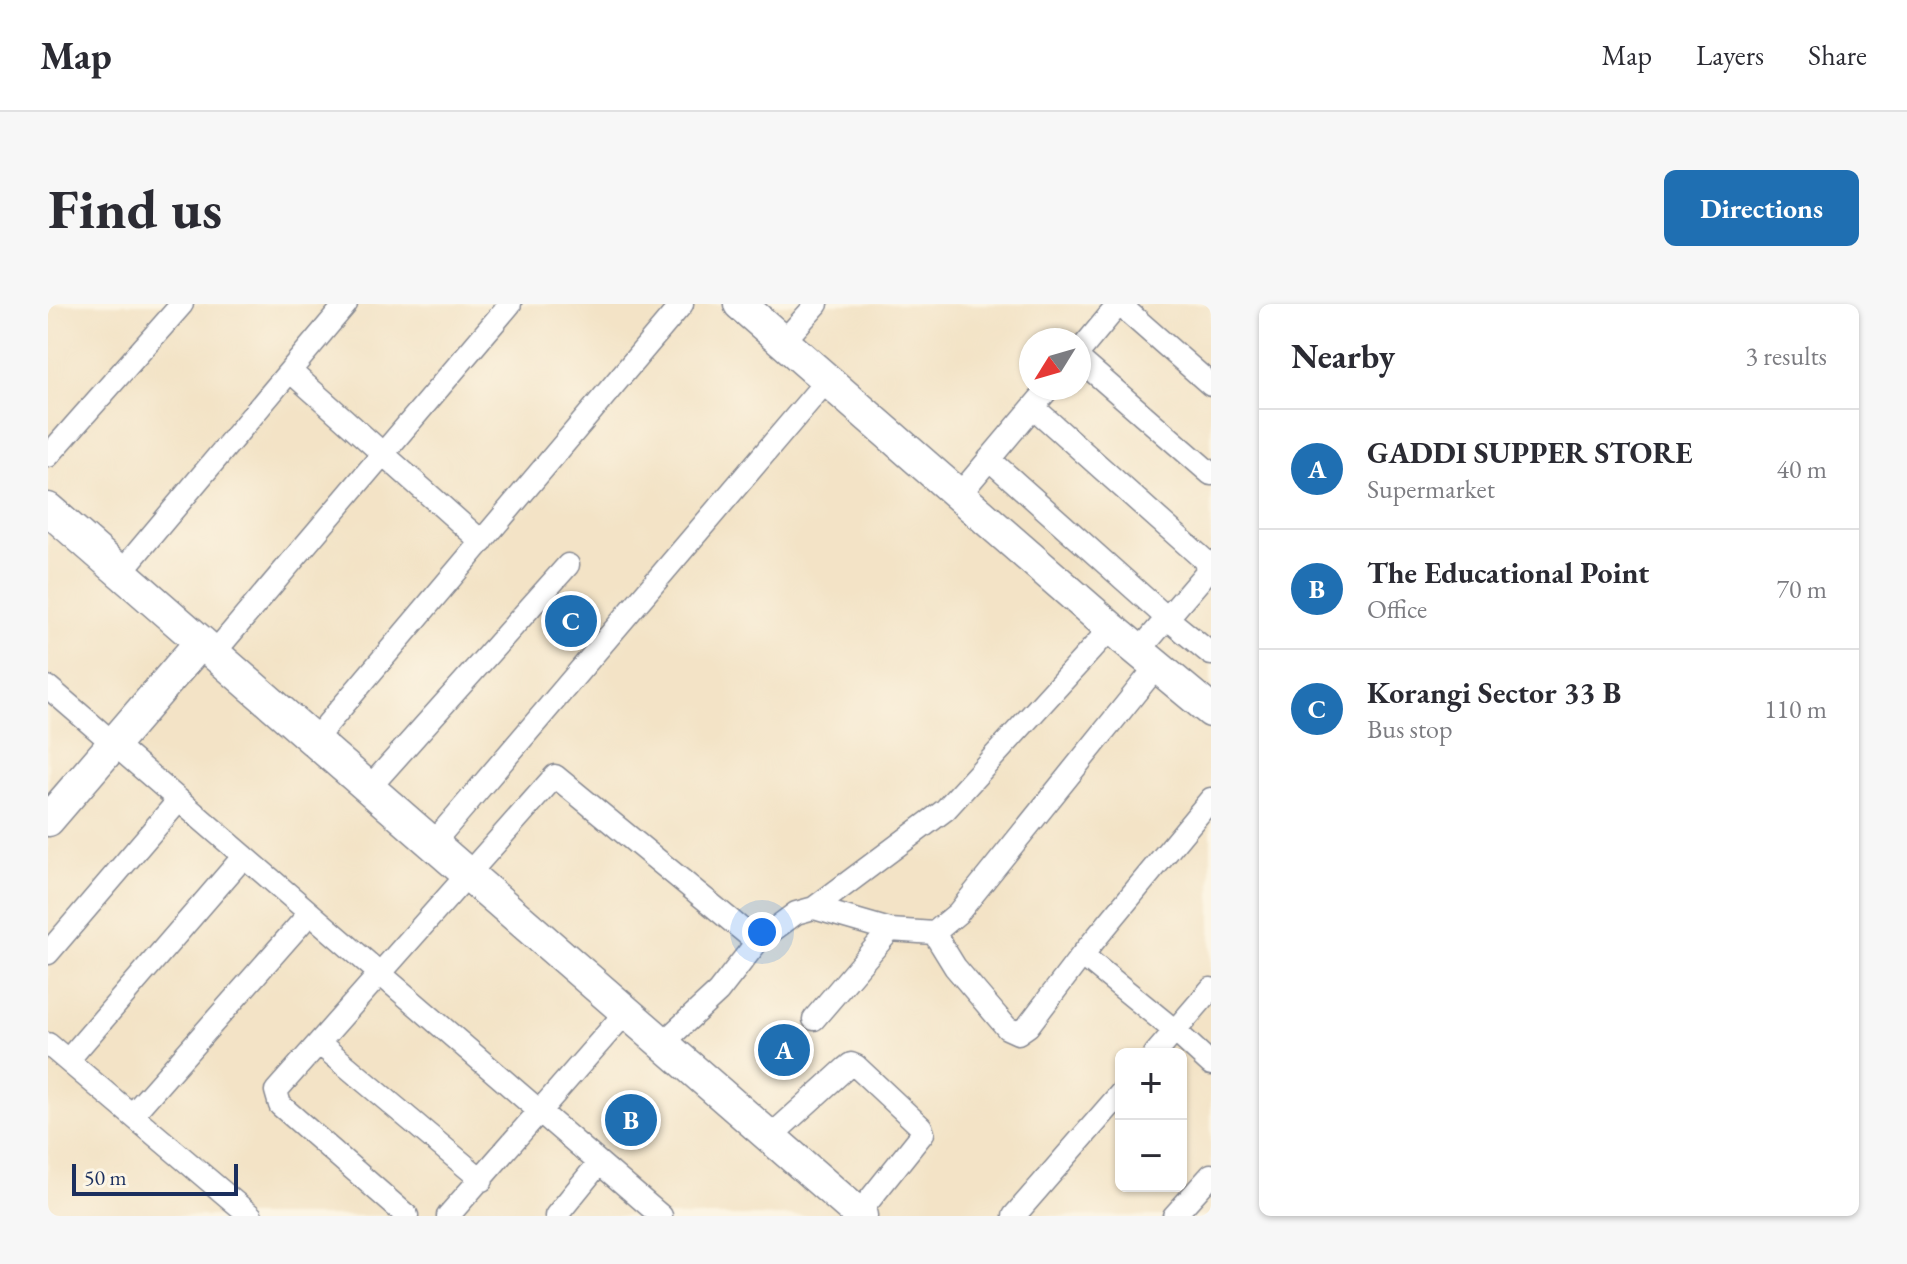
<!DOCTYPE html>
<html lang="en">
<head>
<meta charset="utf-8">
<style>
  :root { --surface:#fff; --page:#f7f7f7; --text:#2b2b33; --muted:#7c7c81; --line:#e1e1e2; --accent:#1f6fb2 }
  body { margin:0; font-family:"EB Garamond",serif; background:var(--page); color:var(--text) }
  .controls { position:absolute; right:24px; bottom:24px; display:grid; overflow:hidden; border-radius:12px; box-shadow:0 2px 6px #0004 }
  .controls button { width:72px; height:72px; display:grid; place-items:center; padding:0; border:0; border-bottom:2px solid var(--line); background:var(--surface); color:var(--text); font:40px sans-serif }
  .compass { position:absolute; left:971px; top:24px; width:72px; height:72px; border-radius:50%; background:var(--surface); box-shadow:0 2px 6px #0004; rotate:233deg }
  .scale { position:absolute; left:24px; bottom:20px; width:166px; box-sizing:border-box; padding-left:8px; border:4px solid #1b2f5e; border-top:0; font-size:22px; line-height:28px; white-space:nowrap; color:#1b2f5e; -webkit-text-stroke:6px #fcf5e5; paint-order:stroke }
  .you { position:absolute; left:714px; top:628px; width:28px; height:28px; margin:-20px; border:6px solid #fff; border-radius:50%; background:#1a73e8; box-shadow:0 0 0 12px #1a73e833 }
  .badge { display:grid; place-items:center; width:52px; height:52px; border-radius:50%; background:var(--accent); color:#fff; font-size:26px; font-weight:700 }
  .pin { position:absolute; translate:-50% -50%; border:4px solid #fff; box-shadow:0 2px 8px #0006 }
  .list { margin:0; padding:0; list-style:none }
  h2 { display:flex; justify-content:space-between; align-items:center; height:104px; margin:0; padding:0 32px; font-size:34px }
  h2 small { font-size:26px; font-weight:400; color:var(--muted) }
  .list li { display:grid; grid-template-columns:52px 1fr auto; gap:24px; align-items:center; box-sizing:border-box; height:120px; padding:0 32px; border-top:2px solid var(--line) }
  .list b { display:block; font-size:30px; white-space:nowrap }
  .list p { margin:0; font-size:26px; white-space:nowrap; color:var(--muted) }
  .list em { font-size:26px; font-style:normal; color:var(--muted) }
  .map { position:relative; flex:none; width:1163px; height:912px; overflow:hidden; border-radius:12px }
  header { display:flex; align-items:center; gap:48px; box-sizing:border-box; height:112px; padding:0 40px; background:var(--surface); border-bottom:2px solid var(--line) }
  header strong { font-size:38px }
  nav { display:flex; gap:44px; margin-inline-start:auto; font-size:28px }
  .intro { display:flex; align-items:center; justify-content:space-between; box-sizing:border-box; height:192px; padding:0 48px }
  h1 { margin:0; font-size:56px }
  .button { padding:20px 36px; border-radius:12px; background:var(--accent); color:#fff; font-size:28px; font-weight:700 }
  main { display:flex; gap:48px; padding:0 48px }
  aside { flex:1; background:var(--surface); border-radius:12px; box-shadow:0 2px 6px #0004 }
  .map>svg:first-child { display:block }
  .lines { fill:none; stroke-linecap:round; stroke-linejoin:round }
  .street-casing { stroke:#878992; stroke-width:25 }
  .secondary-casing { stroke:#878992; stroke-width:35 }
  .street { stroke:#fff; stroke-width:22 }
  .secondary { stroke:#fff; stroke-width:32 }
</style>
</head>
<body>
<header>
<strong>Map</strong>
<nav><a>Map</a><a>Layers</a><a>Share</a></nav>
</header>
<div class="intro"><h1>Find us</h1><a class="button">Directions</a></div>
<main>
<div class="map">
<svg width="1163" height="912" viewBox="0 0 1163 912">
  <rect width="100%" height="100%" fill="#fcf5e5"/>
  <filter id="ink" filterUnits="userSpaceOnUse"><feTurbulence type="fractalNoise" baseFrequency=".0125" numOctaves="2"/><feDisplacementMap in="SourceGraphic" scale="16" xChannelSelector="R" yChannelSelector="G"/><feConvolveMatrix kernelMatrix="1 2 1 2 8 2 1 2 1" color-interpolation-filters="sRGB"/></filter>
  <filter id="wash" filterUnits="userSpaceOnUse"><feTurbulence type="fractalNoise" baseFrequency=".006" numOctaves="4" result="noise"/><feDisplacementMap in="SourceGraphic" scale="32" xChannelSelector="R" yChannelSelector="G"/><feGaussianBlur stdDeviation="1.8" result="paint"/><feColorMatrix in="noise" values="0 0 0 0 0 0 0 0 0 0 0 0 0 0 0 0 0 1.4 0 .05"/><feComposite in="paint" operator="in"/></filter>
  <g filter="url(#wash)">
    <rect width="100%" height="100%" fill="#f3e3c6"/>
  </g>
  <g filter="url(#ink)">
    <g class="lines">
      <defs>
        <path id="street" d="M1071,0L1163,81
          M735,38L769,0
          M1031,48L1071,0
          M1031,55L1163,170
          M242,67L434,238
          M985,103L1163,262
          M0,152L134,0
          M941,155L1119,314L1163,350
          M911,191L1001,84
          M73,268L298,0
          M1091,347L1163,263
          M166,349L462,0
          M0,383L613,912
          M266,436L634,0
          M321,484L520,261
          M385,539L779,76
          M766,604L897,506L1063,324
          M886,629L907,663L959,724L970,729L980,722L1034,651L1163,495
          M0,649L131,496
          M1034,651L1127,727L1163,760
          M766,715L842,626
          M271,739L434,876
          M615,739L670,688L709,638
          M0,740L203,912
          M1107,750L1163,685
          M20,756L196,552
          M84,811L262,609
          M723,832L798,764L803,760L808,762L873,823L875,829L811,909
          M359,912L232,801L228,787L507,472L709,638L748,609L766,604L842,626L886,629L910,609L1109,362
          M400,912L578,708
          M508,912L551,859
          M966,912L1073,789
          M1126,912L1163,871"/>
        <path id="secondary" d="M692,0L1063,324L1163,407
          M0,205L813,912
          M0,516L153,338"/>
      </defs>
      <use href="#street" class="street-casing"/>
      <use href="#secondary" class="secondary-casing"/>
      <use href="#street" class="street"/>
      <use href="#secondary" class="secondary"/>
    </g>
  </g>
</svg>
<div class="controls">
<button>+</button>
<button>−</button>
</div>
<svg class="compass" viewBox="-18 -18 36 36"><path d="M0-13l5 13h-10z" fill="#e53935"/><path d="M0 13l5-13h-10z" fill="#7c7c81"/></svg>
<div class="scale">50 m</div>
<div class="you"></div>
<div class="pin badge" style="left:736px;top:746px">A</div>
<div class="pin badge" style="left:583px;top:816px">B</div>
<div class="pin badge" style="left:523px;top:317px">C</div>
</div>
<aside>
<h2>Nearby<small>3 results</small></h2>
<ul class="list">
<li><span class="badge">A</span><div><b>GADDI SUPPER STORE</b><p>Supermarket</p></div><em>40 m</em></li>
<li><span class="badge">B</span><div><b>The Educational Point</b><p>Office</p></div><em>70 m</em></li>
<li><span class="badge">C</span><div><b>Korangi Sector 33 B</b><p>Bus stop</p></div><em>110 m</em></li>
</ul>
</aside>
</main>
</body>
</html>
